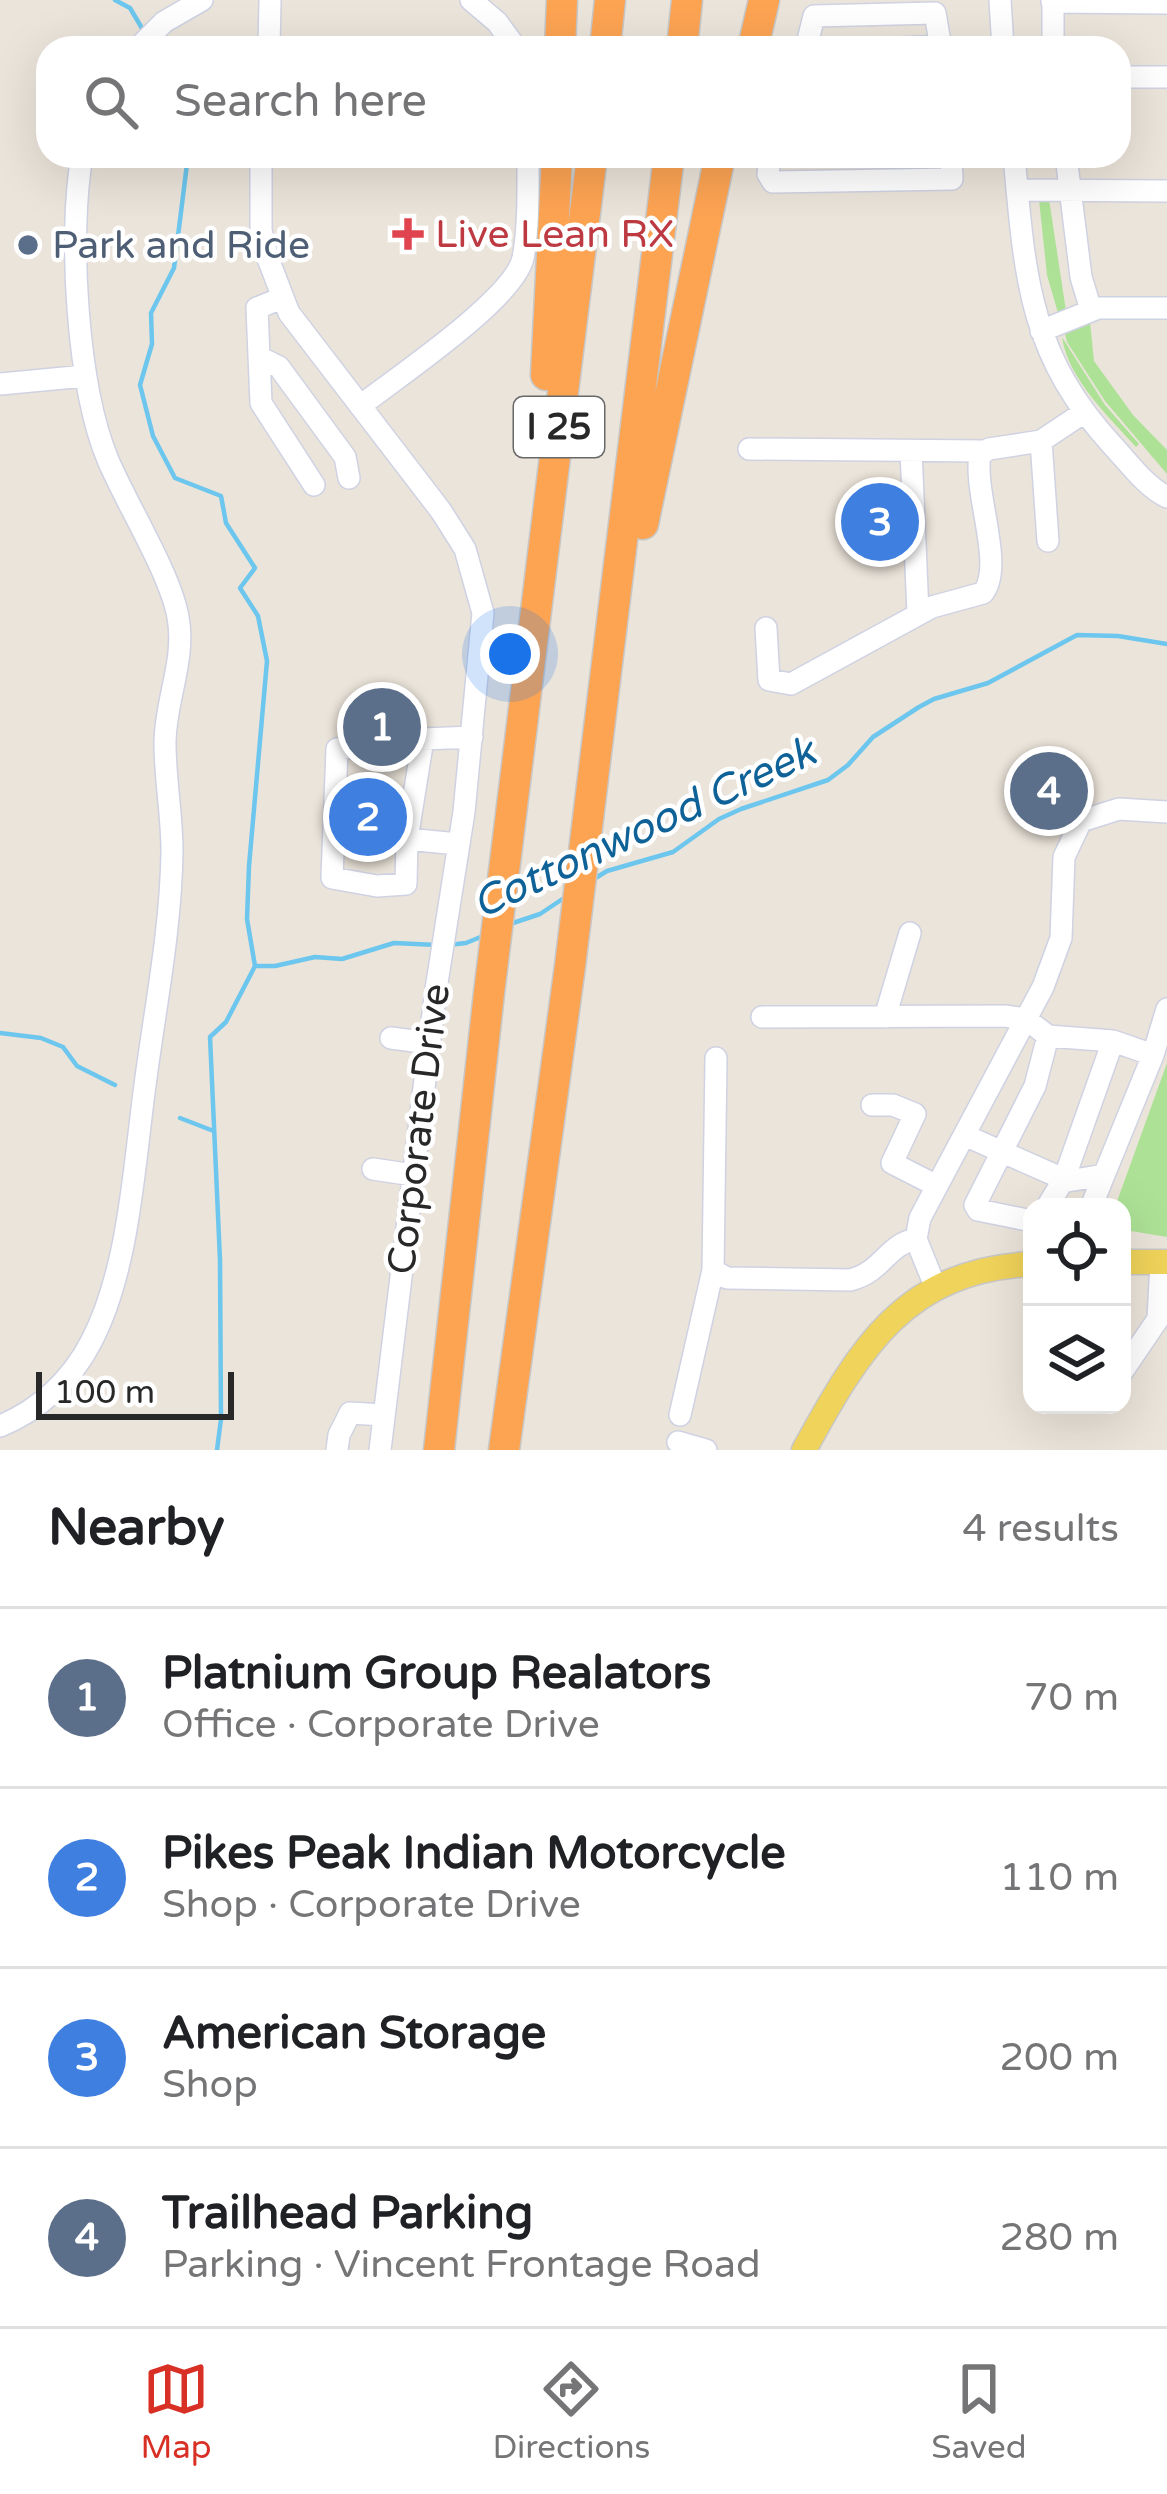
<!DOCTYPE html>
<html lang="en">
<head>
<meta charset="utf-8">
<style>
  :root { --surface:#fff; --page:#f6f6f6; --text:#202124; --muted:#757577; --line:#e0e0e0; --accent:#d93025 }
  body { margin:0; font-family:"Varela Round",sans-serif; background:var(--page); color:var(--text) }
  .controls { position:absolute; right:36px; bottom:36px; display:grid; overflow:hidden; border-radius:24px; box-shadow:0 12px 48px #0002 }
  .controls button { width:108px; height:108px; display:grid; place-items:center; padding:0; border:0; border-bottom:3px solid var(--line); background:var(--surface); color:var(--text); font:60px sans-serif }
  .scale { position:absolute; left:36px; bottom:30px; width:198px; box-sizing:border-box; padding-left:12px; border:6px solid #282828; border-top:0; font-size:33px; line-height:42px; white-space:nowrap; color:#282828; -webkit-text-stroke:9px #fff; paint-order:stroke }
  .you { position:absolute; left:510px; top:654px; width:42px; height:42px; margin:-30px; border:9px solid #fff; border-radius:50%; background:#1a73e8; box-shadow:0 0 0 18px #1a73e833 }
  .badge { display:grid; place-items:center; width:78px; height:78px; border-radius:50%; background:var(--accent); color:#fff; font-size:39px; font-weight:700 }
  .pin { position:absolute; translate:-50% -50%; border:6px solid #fff; box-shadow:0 3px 12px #0006 }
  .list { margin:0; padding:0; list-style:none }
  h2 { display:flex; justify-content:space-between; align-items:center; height:156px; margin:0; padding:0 48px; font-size:51px }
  h2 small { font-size:39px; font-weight:400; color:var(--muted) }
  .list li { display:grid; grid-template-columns:78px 1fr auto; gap:36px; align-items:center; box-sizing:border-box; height:180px; padding:0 48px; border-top:3px solid var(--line) }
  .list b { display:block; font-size:45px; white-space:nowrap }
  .list p { margin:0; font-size:39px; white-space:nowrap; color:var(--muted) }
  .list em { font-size:39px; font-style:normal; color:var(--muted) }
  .icon { flex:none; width:66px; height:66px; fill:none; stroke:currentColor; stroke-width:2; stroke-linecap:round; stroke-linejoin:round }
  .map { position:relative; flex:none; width:1167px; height:1450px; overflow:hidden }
  .search { position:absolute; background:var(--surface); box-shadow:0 12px 48px #0002; left:36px; right:36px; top:36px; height:132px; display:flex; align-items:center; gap:30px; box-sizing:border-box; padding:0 42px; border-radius:36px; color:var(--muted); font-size:45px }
  .sheet { height:876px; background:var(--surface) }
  nav { display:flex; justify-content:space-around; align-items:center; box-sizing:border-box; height:168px; border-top:3px solid var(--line); background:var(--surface); font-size:33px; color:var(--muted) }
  nav a { display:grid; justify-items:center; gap:6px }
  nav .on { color:var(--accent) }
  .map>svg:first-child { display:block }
  .green { fill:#ade296 }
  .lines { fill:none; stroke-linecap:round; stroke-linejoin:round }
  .stream { stroke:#6cc6ed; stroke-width:4.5 }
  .minor-casing { stroke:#cfd2e2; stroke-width:24 }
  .major-casing { stroke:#c7c7c7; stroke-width:27 }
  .highway-casing { stroke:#c7c7c7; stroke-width:33 }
  .minor { stroke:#fff; stroke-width:21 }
  .major { stroke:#f0d35a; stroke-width:24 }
  .highway { stroke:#fda453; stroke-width:30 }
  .health-dot { fill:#e0444e; stroke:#fff; stroke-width:4.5 }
  .service-dot { fill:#5c6f8a; stroke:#fff; stroke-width:4.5 }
  .labels { text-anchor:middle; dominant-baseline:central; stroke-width:9; stroke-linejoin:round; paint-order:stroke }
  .shield { fill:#fff; stroke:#686868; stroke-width:3 }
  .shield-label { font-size:36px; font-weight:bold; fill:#282828 }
  .health-label { font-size:39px; fill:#be3a42; stroke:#fff; text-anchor:start }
  .service-label { font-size:39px; fill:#4e5e75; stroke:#fff; text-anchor:start }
  .street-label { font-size:39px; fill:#282828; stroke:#fff }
  .water-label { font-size:42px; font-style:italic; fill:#0e6297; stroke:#fff }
</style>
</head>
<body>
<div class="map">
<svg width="1167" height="1450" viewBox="0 0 1167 1450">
  <rect width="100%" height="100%" fill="#ebe4da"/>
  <path class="green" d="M1049,199L1066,311L1058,313L1047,275L1039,200Z
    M1090,322L1094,361L1133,415L1167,450V474L1105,401L1067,342L1065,333Z
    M1062,337L1105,405L1139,444L1136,447C1109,417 1068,379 1062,337Z
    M1167,1063V1237L1131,1231L1122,1224V1207H1115Z"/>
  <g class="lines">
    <path class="stream" d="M115,0L130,8L143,30
      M188,156L174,268L151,313L152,344L140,385L153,436L175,478L221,496L226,523L255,568L240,588L258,616L267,661L249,866L247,919L255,966L226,1022L210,1037L220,1260L221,1419L217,1450
      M594,879L607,871L673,852L719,819L741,809L828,780L848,765L873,737L919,707L934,699L988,683L1077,635L1118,636L1167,644
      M510,924L540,914L564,898
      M448,945L466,943L483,936
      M255,966H275L315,957L342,959L394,943L437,945
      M0,1033L41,1038L63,1047L77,1066L115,1085
      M180,1118L211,1130"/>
    <defs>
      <path id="minor" d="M471,0L497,22L516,48
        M1000,0L1003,48
        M1053,0V48
        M1052,2L1167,3
        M138,48L164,22L202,0
        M269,48L270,0
        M806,48L814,16L935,13L941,48
        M896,48L941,46
        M1119,77H1167
        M261,156V230L267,256L289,313L441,511L465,549L483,613L464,812L436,989L380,1450
        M770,156L768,174L773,182L952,179L951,156
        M1014,156C1025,275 1028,354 1113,446C1129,463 1146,487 1167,497
        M1066,156L1081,277L1091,310
        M1017,190L1167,191
        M282,298L257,308L261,403L314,485
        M1041,331L1098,308H1167
        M259,357L279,367L345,457L349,478
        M0,384L85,376
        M360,406C396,378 514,299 523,258C529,227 528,188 528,156
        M749,449L984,451
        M911,451L918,613
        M1048,541L1041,441L1083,413
        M766,628L769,680L791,684L932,607L983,593C1005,566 973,492 980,455L989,449L1041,441
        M423,739L472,737
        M407,839L423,739L337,749L332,878L377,886L406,884L407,839L458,844
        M762,1017L1004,1016L1026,1019L1048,1036L1113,1041L1153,1055
        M885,1017L910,933
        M391,1038L429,1043
        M716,1058L713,1270L727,1278L850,1280C883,1272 887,1244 916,1239
        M872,1105H893L915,1114L892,1163L937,1186
        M964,1135L1068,1181L1104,1175
        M373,1169L413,1175
        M1047,1207L1064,1179L1113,1041
        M1091,1207L1153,1055L1167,1009
        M1032,1221L978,1210L975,1205L1035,1086L1048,1036
        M935,1286L916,1239L920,1218L1043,987L1061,938L1064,857L1081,821L1119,809L1167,812
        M1122,1372L1158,1319L1161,1262
        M680,1415L713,1270
        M0,1426C40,1410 72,1379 91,1342C129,1270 134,1166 145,1085C155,1008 171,930 172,851C172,815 165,779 165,743C165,701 186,660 178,617C170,573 127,505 108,460C77,386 68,235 82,156
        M678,1442L706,1450
        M337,1450L339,1435L350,1413L384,1415"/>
      <path id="major" d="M1122,1262H1167
        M804,1450C860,1348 905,1270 1032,1264"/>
      <path id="highway" d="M560,48L562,0
        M605,48L610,0
        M682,48L687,0
        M753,48L764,0
        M546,375L557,156
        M643,524L720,156
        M439,1450L489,993L592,156
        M504,1450L570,966L669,156"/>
    </defs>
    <use href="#minor" class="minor-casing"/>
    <use href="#major" class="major-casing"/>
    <use href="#highway" class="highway-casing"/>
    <use href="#minor" class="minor"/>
    <use href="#major" class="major"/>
    <use href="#highway" class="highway"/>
  </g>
  <path class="health-dot" d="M402 216h12v12h12v12h-12v12h-12v-12h-12v-12h12z"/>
  <circle class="service-dot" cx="28" cy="245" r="12"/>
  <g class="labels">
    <rect class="shield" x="514" y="397" width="90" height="60" rx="9"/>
    <g class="shield-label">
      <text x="559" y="427">I 25</text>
    </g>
    <g class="health-label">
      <text x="435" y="234">Live Lean RX</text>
    </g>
    <g class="service-label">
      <text x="52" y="245">Park and Ride</text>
    </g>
    <g class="street-label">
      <text transform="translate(419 1129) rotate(-83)">Corporate Drive</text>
    </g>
    <g class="water-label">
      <text transform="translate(644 828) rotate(-25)">Cottonwood Creek</text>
    </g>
  </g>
</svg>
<div class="controls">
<button><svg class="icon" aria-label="locate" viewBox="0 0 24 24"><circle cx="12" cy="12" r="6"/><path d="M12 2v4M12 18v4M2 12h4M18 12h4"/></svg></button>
<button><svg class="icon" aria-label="layers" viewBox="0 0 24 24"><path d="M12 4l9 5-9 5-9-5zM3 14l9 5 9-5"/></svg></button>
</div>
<div class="scale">100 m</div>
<div class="you"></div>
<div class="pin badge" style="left:382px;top:727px;background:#5c6f8a">1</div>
<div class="pin badge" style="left:368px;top:817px;background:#3f7fe0">2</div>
<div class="pin badge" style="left:880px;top:522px;background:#3f7fe0">3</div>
<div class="pin badge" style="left:1049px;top:791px;background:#5c6f8a">4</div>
<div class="search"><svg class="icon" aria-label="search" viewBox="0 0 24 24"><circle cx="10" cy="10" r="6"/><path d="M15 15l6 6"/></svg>Search here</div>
</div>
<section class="sheet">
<h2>Nearby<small>4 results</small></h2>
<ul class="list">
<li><span class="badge" style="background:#5c6f8a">1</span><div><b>Platnium Group Realators</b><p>Office · Corporate Drive</p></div><em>70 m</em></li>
<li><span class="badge" style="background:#3f7fe0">2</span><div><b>Pikes Peak Indian Motorcycle</b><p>Shop · Corporate Drive</p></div><em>110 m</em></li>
<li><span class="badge" style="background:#3f7fe0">3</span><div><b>American Storage</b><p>Shop</p></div><em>200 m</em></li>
<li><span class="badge" style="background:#5c6f8a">4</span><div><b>Trailhead Parking</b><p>Parking · Vincent Frontage Road</p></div><em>280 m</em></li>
</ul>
</section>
<nav>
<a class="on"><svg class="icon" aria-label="map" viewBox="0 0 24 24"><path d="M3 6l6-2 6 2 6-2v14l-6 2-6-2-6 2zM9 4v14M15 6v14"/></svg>Map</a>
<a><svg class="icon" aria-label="directions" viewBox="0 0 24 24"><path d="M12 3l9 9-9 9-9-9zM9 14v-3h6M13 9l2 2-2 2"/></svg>Directions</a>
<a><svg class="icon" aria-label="saved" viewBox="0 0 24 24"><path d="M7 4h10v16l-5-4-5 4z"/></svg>Saved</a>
</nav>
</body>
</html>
